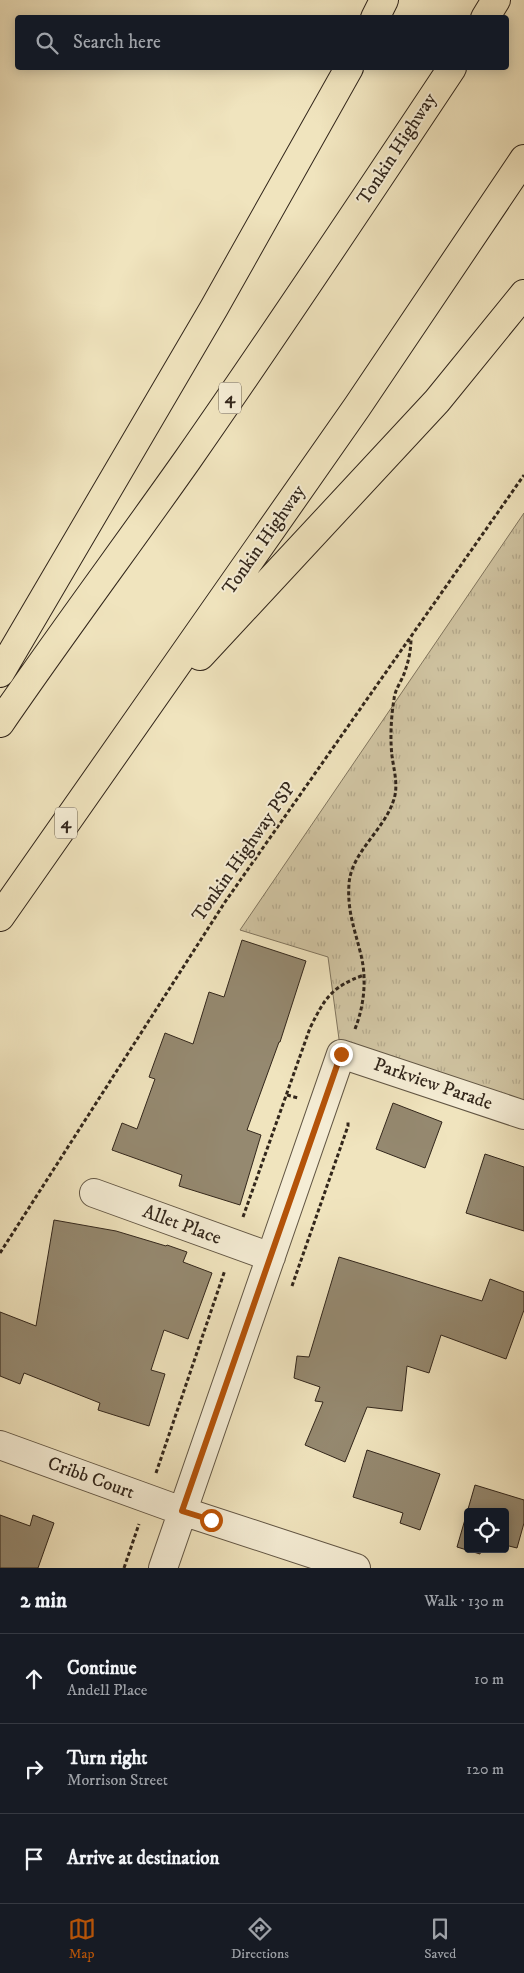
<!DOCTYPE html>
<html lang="en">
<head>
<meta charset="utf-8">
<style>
  :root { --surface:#171b24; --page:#20242c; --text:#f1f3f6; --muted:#9ea1a6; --line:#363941; --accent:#b45309 }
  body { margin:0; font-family:"IM FELL DW Pica",serif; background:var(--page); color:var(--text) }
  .controls { position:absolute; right:15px; bottom:15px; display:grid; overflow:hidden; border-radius:5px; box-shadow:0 2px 12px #0003 }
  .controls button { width:45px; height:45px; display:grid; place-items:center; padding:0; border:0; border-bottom:1px solid var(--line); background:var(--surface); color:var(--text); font:25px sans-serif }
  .stop { position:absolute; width:15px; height:15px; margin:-11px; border:4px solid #b45309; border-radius:50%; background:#fff }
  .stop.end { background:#b45309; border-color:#fff; box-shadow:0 1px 5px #0008 }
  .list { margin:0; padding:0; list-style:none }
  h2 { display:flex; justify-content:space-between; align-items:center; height:65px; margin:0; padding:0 20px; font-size:21px }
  h2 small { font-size:16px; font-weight:400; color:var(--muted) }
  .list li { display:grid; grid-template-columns:32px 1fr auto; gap:15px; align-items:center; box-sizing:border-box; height:90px; padding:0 20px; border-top:1px solid var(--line) }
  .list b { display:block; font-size:19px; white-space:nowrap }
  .list p { margin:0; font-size:16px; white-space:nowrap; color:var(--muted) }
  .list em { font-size:16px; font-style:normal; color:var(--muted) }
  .icon { flex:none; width:28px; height:28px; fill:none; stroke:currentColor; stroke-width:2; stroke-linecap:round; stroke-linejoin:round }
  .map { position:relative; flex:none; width:524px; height:1568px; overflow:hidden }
  .search { position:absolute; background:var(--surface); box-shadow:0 2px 12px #0003; left:15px; right:15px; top:15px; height:55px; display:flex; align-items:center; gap:12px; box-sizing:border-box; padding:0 18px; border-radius:5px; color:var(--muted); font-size:19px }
  .sheet { height:335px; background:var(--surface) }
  nav { display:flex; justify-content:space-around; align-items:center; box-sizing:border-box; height:70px; border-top:1px solid var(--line); background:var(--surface); font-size:14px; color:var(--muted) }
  nav a { display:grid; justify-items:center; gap:2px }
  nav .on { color:var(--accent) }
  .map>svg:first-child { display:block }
  .park { fill:url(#park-tufts); stroke:#81755e }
  .building { fill:#958970; stroke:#32261b }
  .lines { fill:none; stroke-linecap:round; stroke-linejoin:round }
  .minor-casing { stroke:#625644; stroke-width:30 }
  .highway-casing { stroke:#32261b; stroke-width:30 }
  .path { stroke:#32261b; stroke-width:3; stroke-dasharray:4 2.5; stroke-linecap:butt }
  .minor { stroke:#f5edd5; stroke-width:28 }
  .highway { stroke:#f0e4be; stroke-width:28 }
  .route { stroke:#b45309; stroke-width:6 }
  .labels { text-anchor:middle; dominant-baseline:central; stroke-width:4; stroke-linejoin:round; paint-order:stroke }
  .shield { fill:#f5edd5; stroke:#6c6253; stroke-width:1 }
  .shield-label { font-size:18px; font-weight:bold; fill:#32261b }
  .street-label { font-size:19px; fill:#32261b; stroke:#f5edd5 }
</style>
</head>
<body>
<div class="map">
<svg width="524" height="1568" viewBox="0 0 524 1568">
  <defs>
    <pattern id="park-tufts" width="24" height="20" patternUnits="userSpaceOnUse" patternTransform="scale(1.25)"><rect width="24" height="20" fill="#d0c4a2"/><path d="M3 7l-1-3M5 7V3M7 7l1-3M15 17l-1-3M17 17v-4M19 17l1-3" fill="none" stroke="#b3a88b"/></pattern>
  </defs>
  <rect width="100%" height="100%" fill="#f0e4be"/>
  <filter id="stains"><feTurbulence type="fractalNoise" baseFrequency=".004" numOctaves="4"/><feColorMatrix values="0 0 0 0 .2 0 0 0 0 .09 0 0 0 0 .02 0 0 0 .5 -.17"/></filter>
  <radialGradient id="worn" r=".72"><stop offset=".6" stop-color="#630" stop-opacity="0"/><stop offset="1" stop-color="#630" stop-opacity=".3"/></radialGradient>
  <path class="park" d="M524,513V1115L341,1054L328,957L240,930Z"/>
  <path class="building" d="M242,940L306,961L280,1042H279L247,1130L261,1135L240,1205L179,1186L182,1175L112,1150L122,1123L137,1129L155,1079L149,1077L165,1033L193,1044L209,992L224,997Z
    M393,1103L442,1122L425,1168L376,1149Z
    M485,1154L524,1167V1231L466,1213Z
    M54,1220L116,1231L166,1246L167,1245L187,1252L183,1262L212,1273L188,1339L164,1330L151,1370L165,1374L149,1426L98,1410L100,1403L24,1373L20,1384L0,1376V1312L36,1326Z
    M339,1257L482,1301L490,1279L524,1292V1310L506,1359L441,1335L429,1373L407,1366L402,1411L367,1407L345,1462L305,1445L323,1402L315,1401L320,1387L294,1378L297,1356L309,1357Z
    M367,1450L440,1474L420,1530L400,1523L403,1513L353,1497Z
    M475,1485L524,1500V1523L517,1548L505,1545V1512H468V1549H481L480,1554L457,1547Z
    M0,1515L30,1526L33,1515L54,1523L38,1568H0Z"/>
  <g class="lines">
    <defs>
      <path id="minor" d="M94,1193L271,1257
        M0,1445L182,1511L356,1568
        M163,1568L341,1054L524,1115"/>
      <path id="highway" d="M375,18L384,0
        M485,18L496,0
        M200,656L437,401L524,294
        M0,673L214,308L349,68
        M0,723C61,634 126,547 188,459C278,330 365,199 452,68
        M0,917L357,407L524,159"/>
    </defs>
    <use href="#minor" class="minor-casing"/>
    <use href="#highway" class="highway-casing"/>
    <path class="path" d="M355,1029C364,1006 367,980 361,955C355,930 347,911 349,884C351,853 383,831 393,802C399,787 394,771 392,756C390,739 391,717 394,699C395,689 402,681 405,671C409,660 411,649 411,638
      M287,1095L298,1098
      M243,1217L310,1028C325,998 331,987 364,975
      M0,1253L225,902L524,475
      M292,1286L348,1126V1122
      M156,1473L225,1270
      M124,1568L139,1524"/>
    <use href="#minor" class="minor"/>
    <use href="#highway" class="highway"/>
  </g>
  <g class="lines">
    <path class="route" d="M211,1520L182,1511L341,1054"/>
  </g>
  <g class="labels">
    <g class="shield">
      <rect x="219" y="382.5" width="22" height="31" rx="4"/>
      <rect x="55" y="807.5" width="22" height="31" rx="4"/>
    </g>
    <g class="shield-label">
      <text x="230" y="398">4</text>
      <text x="66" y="823">4</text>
    </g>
    <g class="street-label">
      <text transform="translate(397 149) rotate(-57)">Tonkin Highway</text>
      <text transform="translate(264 540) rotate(-55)">Tonkin Highway</text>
      <text transform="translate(244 852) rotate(-55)">Tonkin Highway PSP</text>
      <text transform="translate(433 1084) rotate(19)">Parkview Parade</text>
      <text transform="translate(182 1225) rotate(20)">Allet Place</text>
      <text transform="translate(91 1478) rotate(20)">Cribb Court</text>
    </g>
  </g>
  <rect width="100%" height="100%" filter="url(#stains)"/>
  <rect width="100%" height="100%" fill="url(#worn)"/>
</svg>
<div class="controls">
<button><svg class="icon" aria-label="locate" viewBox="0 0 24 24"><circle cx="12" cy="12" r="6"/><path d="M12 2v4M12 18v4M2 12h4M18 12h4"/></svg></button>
</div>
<div class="stop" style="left:211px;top:1520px"></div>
<div class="stop end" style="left:341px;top:1054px"></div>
<div class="search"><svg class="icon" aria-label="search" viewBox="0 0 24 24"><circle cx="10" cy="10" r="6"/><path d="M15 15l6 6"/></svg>Search here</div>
</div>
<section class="sheet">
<h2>2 min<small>Walk · 130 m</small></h2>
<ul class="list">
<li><svg class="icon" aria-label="ahead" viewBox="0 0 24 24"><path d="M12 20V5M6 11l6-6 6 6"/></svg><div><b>Continue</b><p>Andell Place</p></div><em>10 m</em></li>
<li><svg class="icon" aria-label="right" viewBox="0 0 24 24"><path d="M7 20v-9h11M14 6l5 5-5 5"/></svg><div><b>Turn right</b><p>Morrison Street</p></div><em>120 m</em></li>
<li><svg class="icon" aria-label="arrive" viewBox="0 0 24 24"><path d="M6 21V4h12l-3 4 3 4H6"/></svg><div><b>Arrive at destination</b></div></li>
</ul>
</section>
<nav>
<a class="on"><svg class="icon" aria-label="map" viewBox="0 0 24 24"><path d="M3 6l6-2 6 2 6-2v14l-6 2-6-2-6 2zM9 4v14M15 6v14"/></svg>Map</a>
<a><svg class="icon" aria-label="directions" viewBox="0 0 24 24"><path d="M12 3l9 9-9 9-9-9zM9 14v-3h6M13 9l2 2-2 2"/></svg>Directions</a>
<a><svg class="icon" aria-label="saved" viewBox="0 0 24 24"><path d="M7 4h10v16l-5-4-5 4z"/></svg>Saved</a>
</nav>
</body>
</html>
